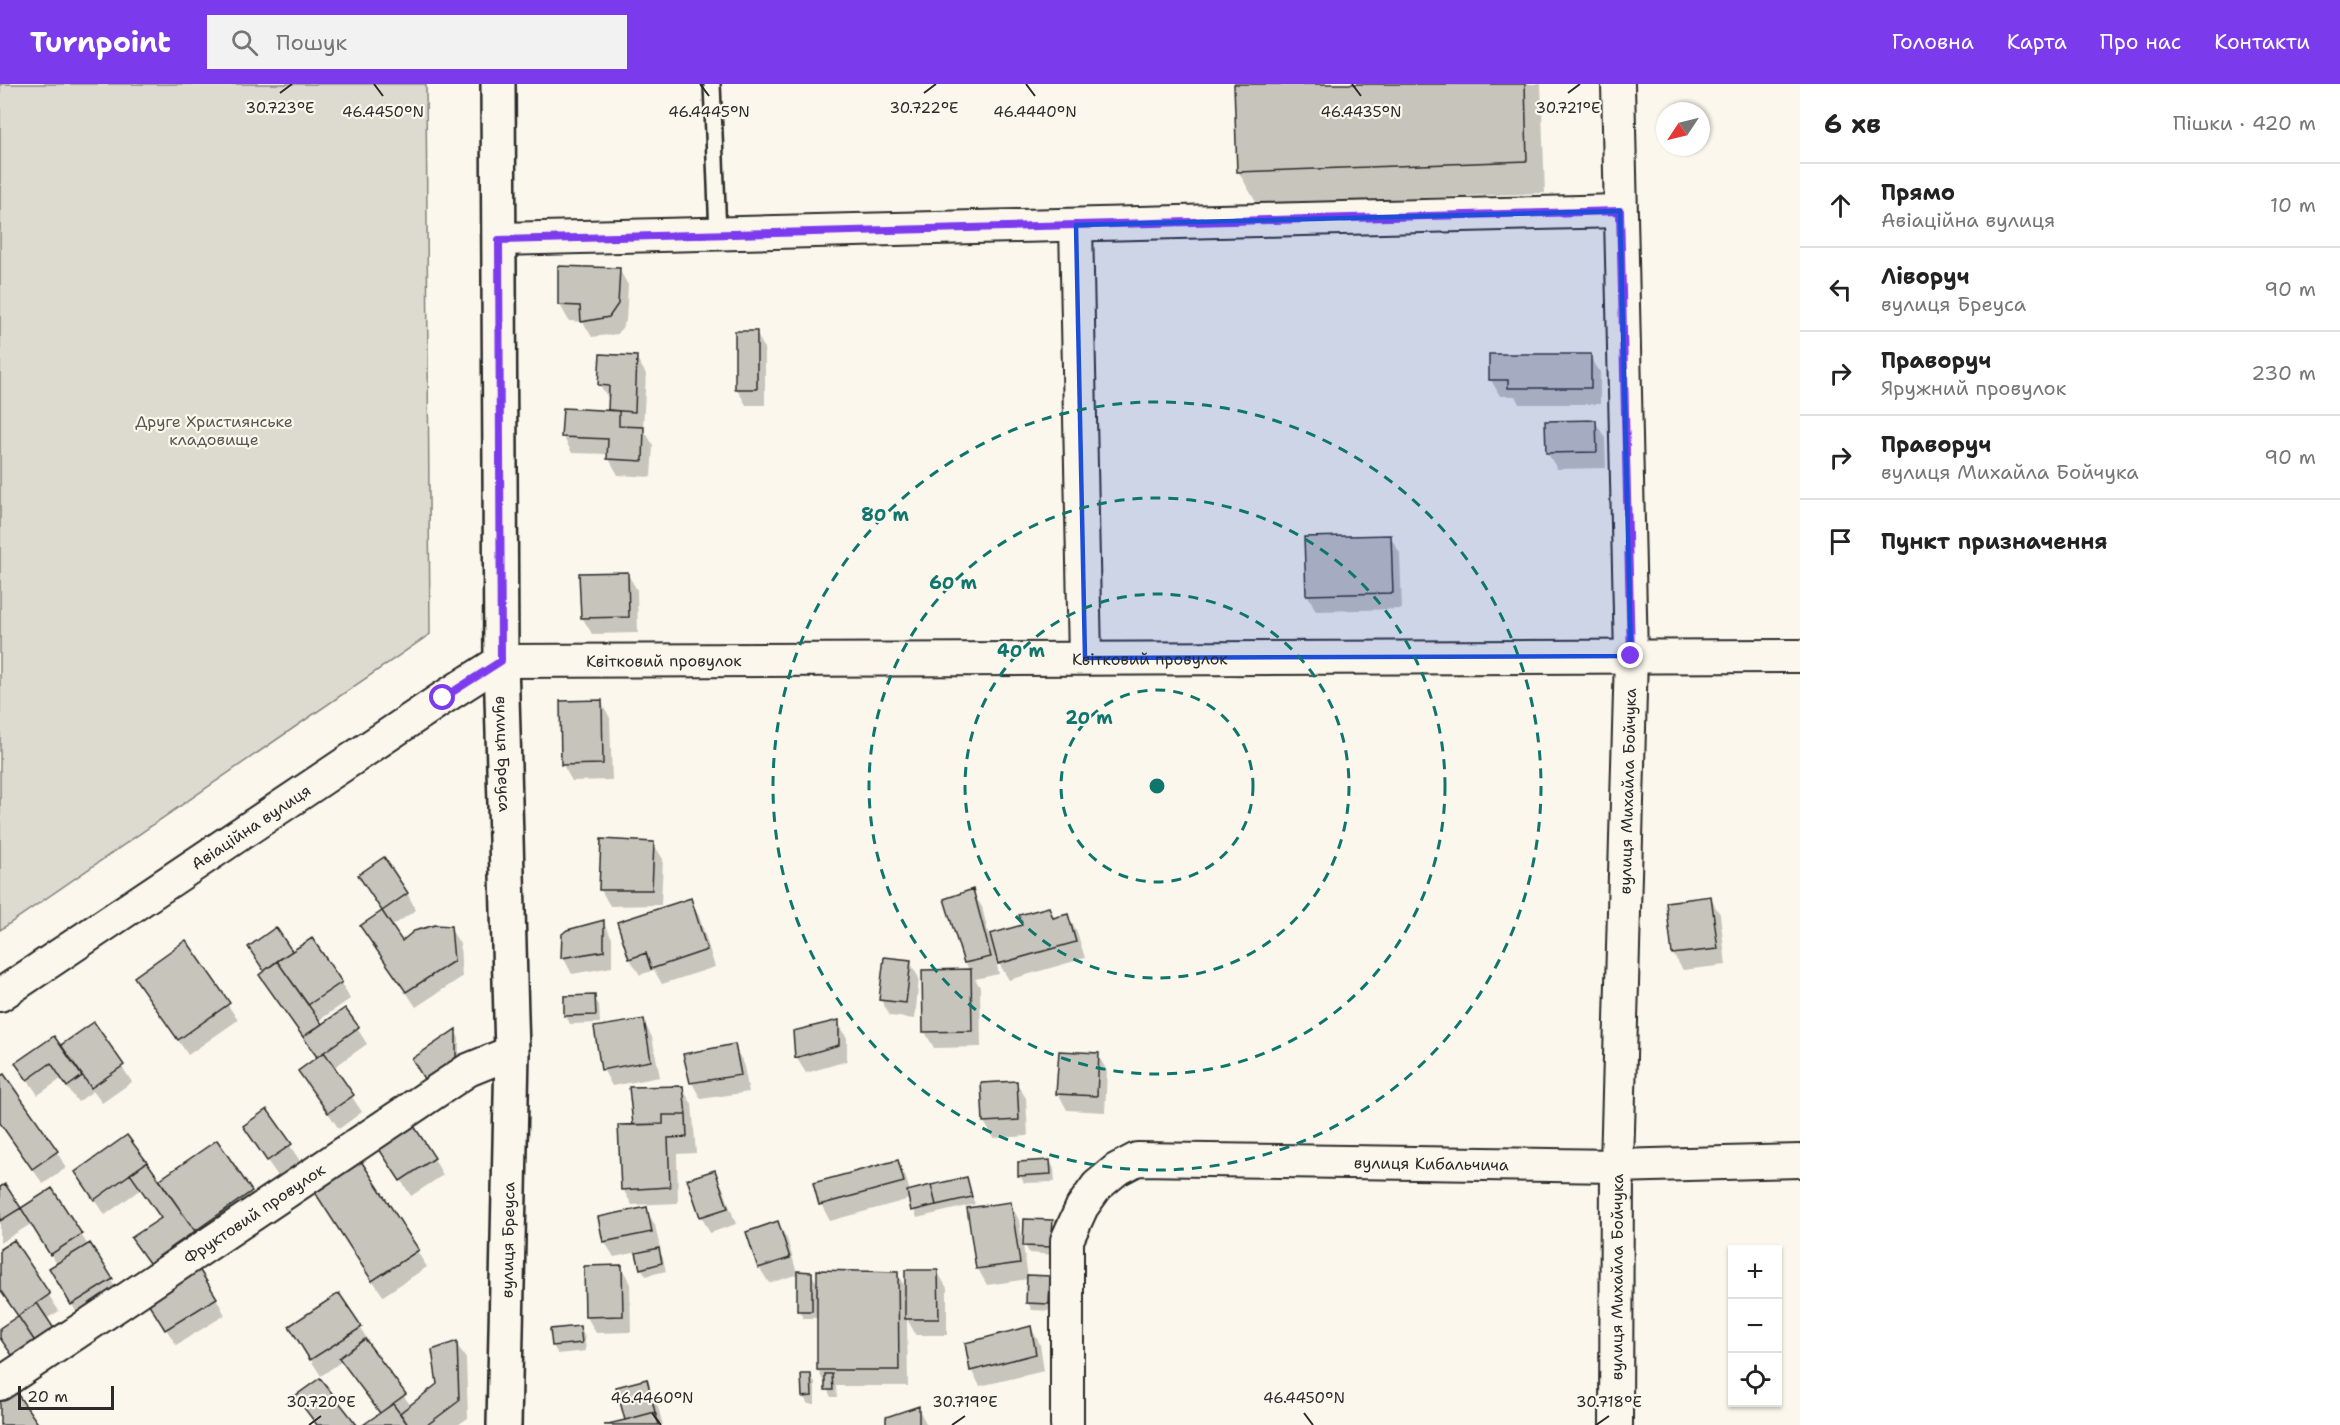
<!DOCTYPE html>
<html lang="uk">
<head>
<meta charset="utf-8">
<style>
  :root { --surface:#fff; --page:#f2f2f2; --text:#222; --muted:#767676; --line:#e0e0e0; --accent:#7c3aed }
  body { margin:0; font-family:"Shantell Sans",sans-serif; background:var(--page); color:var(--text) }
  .controls { position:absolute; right:18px; bottom:18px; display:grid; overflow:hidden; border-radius:0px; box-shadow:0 2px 4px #0004 }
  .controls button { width:54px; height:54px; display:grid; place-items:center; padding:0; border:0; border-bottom:2px solid var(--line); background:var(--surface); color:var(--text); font:30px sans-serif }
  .compass { position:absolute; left:1656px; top:18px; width:54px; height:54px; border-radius:50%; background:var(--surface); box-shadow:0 2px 4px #0004; rotate:235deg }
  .scale { position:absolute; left:18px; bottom:15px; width:96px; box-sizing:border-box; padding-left:6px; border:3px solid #2b2b2b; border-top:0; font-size:16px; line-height:21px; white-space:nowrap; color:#2b2b2b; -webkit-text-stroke:4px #fbf7ec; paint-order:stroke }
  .stop { position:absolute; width:18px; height:18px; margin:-14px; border:4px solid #7c3aed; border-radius:50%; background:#fff }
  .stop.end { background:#7c3aed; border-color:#fff; box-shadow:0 2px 6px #0008 }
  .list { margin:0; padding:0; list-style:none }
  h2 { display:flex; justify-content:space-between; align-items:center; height:78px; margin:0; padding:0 24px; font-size:26px }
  h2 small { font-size:20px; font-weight:400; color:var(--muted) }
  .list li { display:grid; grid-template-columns:39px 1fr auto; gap:18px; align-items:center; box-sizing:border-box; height:84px; padding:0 24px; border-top:2px solid var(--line) }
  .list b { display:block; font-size:22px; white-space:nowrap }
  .list p { margin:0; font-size:20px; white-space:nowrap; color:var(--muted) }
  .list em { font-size:20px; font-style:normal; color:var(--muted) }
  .icon { flex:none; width:33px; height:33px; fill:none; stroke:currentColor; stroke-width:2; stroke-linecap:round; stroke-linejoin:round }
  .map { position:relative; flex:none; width:1800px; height:1341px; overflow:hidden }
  header { display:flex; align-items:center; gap:36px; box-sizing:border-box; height:84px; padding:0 30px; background:var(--accent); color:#fff }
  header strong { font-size:28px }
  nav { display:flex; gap:33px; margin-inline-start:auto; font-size:21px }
  .search { width:420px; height:54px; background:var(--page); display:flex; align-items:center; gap:15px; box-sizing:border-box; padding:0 21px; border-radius:0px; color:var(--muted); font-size:22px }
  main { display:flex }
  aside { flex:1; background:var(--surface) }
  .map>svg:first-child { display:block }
  .green { fill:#dddad0; stroke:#84827e; stroke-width:1.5 }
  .shadow { fill:#0003 }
  .building { fill:#c7c4bc; stroke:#2b2b2b; stroke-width:1.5 }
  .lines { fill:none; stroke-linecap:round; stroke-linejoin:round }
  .service-casing { stroke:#2b2b2b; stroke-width:20 }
  .minor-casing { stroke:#2b2b2b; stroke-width:36 }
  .tertiary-casing { stroke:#2b2b2b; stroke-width:38 }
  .service { stroke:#fbf7ec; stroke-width:15 }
  .minor { stroke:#fbf7ec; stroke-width:32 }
  .tertiary { stroke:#fbf7ec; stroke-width:33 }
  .route { stroke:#7c3aed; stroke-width:8 }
  .marked { fill:#1d4ed8; fill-opacity:0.2; stroke:#1d4ed8; stroke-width:4.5; stroke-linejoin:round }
  .ticks { fill:none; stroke:#2b2b2b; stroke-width:2 }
  .ring { fill:none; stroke:#0f766e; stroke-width:3; stroke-dasharray:10 8 }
  .labels { text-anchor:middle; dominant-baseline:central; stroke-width:4.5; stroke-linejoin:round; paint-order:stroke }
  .park-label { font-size:16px; fill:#585754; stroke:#fbf7ec }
  .street-label { font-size:16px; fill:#2b2b2b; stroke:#fbf7ec }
  .ticks-label { font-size:15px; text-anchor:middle; fill:#2b2b2b; stroke:#fbf7ec; stroke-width:4.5; stroke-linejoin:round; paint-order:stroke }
  .centre { fill:#0f766e; stroke:#fbf7ec; stroke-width:3 }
  .ring-label { font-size:18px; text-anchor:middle; font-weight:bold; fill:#0f766e; stroke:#fbf7ec; stroke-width:4.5; stroke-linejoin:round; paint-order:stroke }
</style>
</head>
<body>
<header>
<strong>Turnpoint</strong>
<div class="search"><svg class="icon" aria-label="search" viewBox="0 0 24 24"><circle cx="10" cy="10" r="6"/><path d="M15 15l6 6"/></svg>Пошук</div>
<nav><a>Головна</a><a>Карта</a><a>Про нас</a><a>Контакти</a></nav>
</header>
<main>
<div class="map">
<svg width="1800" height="1341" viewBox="0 0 1800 1341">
  <rect width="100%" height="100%" fill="#fbf7ec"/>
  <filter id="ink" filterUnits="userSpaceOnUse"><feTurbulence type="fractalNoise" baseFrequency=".0167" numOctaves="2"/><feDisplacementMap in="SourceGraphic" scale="12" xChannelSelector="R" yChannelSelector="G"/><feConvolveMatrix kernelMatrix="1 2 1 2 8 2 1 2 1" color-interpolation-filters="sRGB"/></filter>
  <g filter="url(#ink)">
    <path class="green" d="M0,0H426L430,550L0,846Z"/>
    <path class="shadow" d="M1235,0H1541L1545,109L1257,120L1238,87Z
      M619,185L628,201L626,237L618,250L592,253L583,238L569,237L560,221Z
      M756,249L765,265V321H746L737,305Z
      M1590,272L1600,288V320H1519L1515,312H1500L1491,296Z
      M636,273L646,290L643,344L653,361L651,393L618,391L609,375V370L572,369L563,352L610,328V317L600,301Z
      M1595,337L1605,354L1606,384L1557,385L1547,368Z
      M1390,452L1400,469L1402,525L1316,527L1307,510Z
      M627,489L637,506L638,549L592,550L582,533Z
      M601,617L610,634L612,696L572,697L563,681Z
      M653,759L663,775L661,821L610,822L601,806Z
      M972,807L982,823L989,852L1024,842L1048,824L1055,835L1068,831L1077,848L1085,874L1009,896L995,873L999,890L975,895L980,903L981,963L934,964L925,948L970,887L965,878Z
      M369,808L407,809L416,826L391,843L401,860L450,844L460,860L462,893L416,923L362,842L383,828Z
      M1710,814L1720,830L1726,881L1683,886L1673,870Z
      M690,816L699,832L715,883L662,900L654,886L640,891L630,875L619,839Z
      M603,838L612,854V883L572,890L563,873Z
      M276,845L292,869L341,898L350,915L318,937L321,942L357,944L367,960L333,984L362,1028L339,1045L300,987L317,975L261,891L265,888L259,879Z
      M185,858L238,936L188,971L136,893Z
      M910,878L919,894L915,935L890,932L881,916Z
      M594,913L599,921L600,939L570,940L566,932L565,914Z
      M643,936L652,953L660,993L612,1002L603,985Z
      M838,938L847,954V977L806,989L796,973Z
      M94,940L132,998L102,1019L93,1007L78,1018L61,995L38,1011L17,980L60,963Z
      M455,947L459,954V984L430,1002L414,975Z
      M734,962L743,978L749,1008L701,1015L692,999L685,971Z
      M1098,971L1107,987L1105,1028L1067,1026L1058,1009Z
      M0,994L57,1068L66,1084L43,1100L0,1039Z
      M1016,998L1026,1014L1028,1052L994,1054L984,1038Z
      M682,1004L692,1020L696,1069L677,1070L678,1119L632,1121L623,1105L634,1042Z
      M267,1027L300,1077L278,1092L254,1058Z
      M127,1053L159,1098L251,1108L260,1124L159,1194L133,1154L161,1135L141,1105L105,1131L77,1089Z
      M434,1075L443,1091L411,1112L389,1078Z
      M1050,1077L1054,1085L1055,1098L1024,1099L1020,1091Z
      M897,1078L906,1094L910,1108L966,1095L975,1120L917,1134L910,1115L830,1137L821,1120Z
      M361,1079L427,1183L383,1212L325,1124Z
      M714,1087L723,1104L736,1140L710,1149L701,1132Z
      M5,1102L20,1126L52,1106L121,1212L81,1236L51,1184L57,1180L31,1140L0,1159V1105Z
      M1010,1119L1019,1136L1028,1193L1049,1194L1054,1201L1053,1227L1032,1226L1027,1218L1028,1195L987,1201L978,1185L969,1126Z
      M646,1125L655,1141L660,1164H657L663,1174L666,1187L646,1192L641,1184L638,1168L614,1173L604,1157Z
      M1052,1138L1056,1146L1055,1171L1029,1169L1025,1161Z
      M778,1139L787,1155L797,1189H811L818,1201L897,1189L906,1205L937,1187L947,1204V1251H916L907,1235L908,1302H836L837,1313H831L818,1286V1234H803L799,1226V1190L769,1199L759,1183Z
      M14,1158L59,1227L46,1235L0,1253V1246L19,1233L0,1206V1167Z
      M621,1182L630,1199L631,1248L596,1249L587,1233Z
      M216,1214L225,1231L176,1261L149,1217Z
      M360,1243L370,1260L367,1261L411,1322L439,1300L456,1259L466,1275L468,1334L458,1341H366L380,1331L342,1277L321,1292L300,1259Z
      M579,1243L584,1251L586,1267L558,1270L553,1262Z
      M1031,1244L1040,1260L1044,1287L980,1302L971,1286Z
      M811,1291L815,1299V1320H808L803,1312Z
      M646,1297L655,1313L663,1341H610L626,1337Z
      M918,1324L927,1341H887Z"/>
    <path class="building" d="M1234,0H1525L1527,77L1237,88Z
      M558,182L620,184L618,220L609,233L581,238L580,222L558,221Z
      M735,247H757V305H735Z
      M600,270L637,272L635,328L608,326L609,302L598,301Z
      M1489,270H1591V304H1508V296H1489Z
      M563,324L619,327V342L644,343L643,377L607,375L608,355L561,353Z
      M1596,336L1597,368L1546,369L1545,337Z
      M1391,451L1393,509L1306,511L1304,453Z
      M628,488L629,533L581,534L579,489Z
      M602,616L603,680L561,681L560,617Z
      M601,755L654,758L652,806H599Z
      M384,773L408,809L382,827L358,791Z
      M973,805L991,873L964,879L944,815Z
      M1711,812L1718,865L1672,870L1666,818Z
      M691,814L707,866L651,885L646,869L629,875L617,838Z
      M1049,823L1053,834L1068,830L1076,858L998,880L990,850L1022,841L1019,831Z
      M382,827L402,857L414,847L435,841L451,842L454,877L406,908L360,842Z
      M604,836V867L561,874L562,850L567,846Z
      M276,843L292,867L264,887L248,863Z
      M312,854L342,898L308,921L277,877Z
      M186,856L230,919L178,956L134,893Z
      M884,873L911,876L906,919L879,916Z
      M277,877L322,940L303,953L259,891Z
      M971,885L972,947L923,948L922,886Z
      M595,911L596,931L564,932V912Z
      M345,924L359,943L317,973L303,953Z
      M644,935L651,977L601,986L594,943Z
      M839,936V961L795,974L793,947Z
      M94,938L124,981L91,1004L61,961Z
      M456,945V976L424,995L412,975Z
      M54,952L82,992L67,1003L51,979L27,996L15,979Z
      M735,960L741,991L690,999L683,970Z
      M1059,967L1099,969L1097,1012L1056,1010Z
      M324,968L354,1011L328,1029L298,987Z
      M4,990L58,1067L32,1085L0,1039V992Z
      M1017,997L1019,1036L983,1038L981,999Z
      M683,1002L686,1031H663V1040L633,1041L629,1003Z
      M267,1025L292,1060L267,1077L243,1042Z
      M663,1031H686L687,1053L668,1054L670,1103L621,1106L618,1041L663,1040Z
      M412,1039L435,1074L400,1097L377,1062Z
      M127,1051L147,1078L94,1116L75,1088Z
      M217,1056L252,1107L195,1147L159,1096Z
      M898,1076L904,1098L819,1121L813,1099Z
      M1050,1076L1051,1090L1018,1092V1078Z
      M361,1077L419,1166L372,1197L314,1107Z
      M147,1078L195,1147L149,1179L131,1154L161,1134L130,1090Z
      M715,1086L728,1124L700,1133L687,1095Z
      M967,1093L972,1113L936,1121L931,1101Z
      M5,1100L21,1124L0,1137V1103Z
      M931,1101L936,1121L911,1127L907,1107Z
      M52,1104L82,1150L50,1171L21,1124Z
      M1011,1118L1020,1179L976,1185L967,1124Z
      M647,1123L652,1148L603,1158L598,1133Z
      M1024,1135L1053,1136L1051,1163L1023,1162Z
      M778,1137L790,1174L758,1184L746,1148Z
      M14,1156L50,1210L18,1232L0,1206V1165Z
      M90,1159L113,1195L71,1221L49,1184Z
      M659,1164L662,1179L640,1185L636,1169Z
      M622,1181L623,1232L585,1233L584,1182Z
      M199,1185L217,1214L165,1246L147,1217Z
      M817,1186L898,1188L899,1286H817Z
      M905,1186H938L939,1235H905Z
      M797,1187L812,1188V1227H797Z
      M1027,1191L1050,1192L1049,1220L1026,1219Z
      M339,1209L362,1243L310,1276L289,1242Z
      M37,1219L55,1246L36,1259L18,1232Z
      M18,1232L36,1259L14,1274L0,1254V1244Z
      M580,1242L582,1259L552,1262L550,1245Z
      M1031,1242L1036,1270L970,1287L965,1259Z
      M365,1255L406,1310L380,1329L339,1274Z
      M457,1257L459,1317L427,1341H408L400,1329L437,1300L432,1266Z
      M801,1290H811L812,1312L802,1313Z
      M825,1290H832L833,1306H825Z
      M320,1294L357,1341H317L295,1312Z
      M647,1295L655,1328L625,1336L616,1303Z
      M14,1305L39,1341H0V1315Z
      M393,1320L408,1341H363L380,1329Z
      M919,1322V1341H886V1333Z
      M655,1328L659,1341H604L625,1336Z"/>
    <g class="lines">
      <defs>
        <path id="service" d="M712,0L718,150"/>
        <g id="minor">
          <path d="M1076,141L1085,574"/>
          <path d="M499,155L1620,127"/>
          <path id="s1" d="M0,911L443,614L501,577L1800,572"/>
          <path id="s2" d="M0,1300L468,986L512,968"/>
          <path id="s3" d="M1067,1341V1156L1082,1123L1097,1102L1116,1086L1137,1075L1617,1082L1800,1077"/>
          <path id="s4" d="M1616,1341L1617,1082L1631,572L1618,0"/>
        </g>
        <g id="tertiary">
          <path id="s5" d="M498,0L501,577L512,968L504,1341"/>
        </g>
      </defs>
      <use href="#service" class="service-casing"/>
      <use href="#minor" class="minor-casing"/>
      <use href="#tertiary" class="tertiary-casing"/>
      <use href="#service" class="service"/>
      <use href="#minor" class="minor"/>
      <use href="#tertiary" class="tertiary"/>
    </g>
  </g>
  <g class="lines" filter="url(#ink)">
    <path class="route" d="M443,614L501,577L499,156L1620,127L1631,572"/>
  </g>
  <path class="marked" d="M1620,127L1631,572L1085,574L1076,141Z"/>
  <path class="ticks" d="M374,0L383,12M700,0L709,12M1026,0L1035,12M1352,0L1361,12M280,9L292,0M924,9L936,0M1568,9L1580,0M652,1329L661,1341M1304,1329L1313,1341M309,1341L321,1332M952,1341L965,1332M1596,1341L1609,1332"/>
  <g class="ring">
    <circle cx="1157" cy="702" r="96"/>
    <circle cx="1157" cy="702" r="192"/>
    <circle cx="1157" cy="702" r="288"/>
    <circle cx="1157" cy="702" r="384"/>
  </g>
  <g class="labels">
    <g class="park-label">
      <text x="214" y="337">Друге Християнське<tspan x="214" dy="18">кладовище</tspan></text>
    </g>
    <g class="street-label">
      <text stroke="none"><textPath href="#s1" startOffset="1251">Квітковий провулок</textPath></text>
      <text stroke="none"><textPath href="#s1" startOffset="765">Квітковий провулок</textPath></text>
      <text stroke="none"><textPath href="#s5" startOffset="670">вулиця Бреуса</textPath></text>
      <text stroke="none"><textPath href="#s4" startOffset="634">вулиця Михайла Бойчука</textPath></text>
      <text stroke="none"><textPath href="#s1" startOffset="302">Авіаційна вулиця</textPath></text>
      <text stroke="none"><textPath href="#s3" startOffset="590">вулиця Кибальчича</textPath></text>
      <text stroke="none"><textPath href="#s2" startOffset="306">Фруктовий провулок</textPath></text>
      <text transform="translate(508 1156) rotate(-89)">вулиця Бреуса</text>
      <text stroke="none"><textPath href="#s4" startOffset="148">вулиця Михайла Бойчука</textPath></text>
    </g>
  </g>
  <g class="ticks-label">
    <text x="1568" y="29">30.721°E</text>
    <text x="280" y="29">30.723°E</text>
    <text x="924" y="29">30.722°E</text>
    <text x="383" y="33">46.4450°N</text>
    <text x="709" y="33">46.4445°N</text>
    <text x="1035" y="33">46.4440°N</text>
    <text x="1361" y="33">46.4435°N</text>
    <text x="652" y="1319">46.4460°N</text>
    <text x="1304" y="1319">46.4450°N</text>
    <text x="321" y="1323">30.720°E</text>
    <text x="965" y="1323">30.719°E</text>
    <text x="1609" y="1323">30.718°E</text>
  </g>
  <circle cx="1157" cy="702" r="9" class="centre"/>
  <g class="ring-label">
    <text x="885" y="437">80 m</text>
    <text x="953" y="505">60 m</text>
    <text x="1021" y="573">40 m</text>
    <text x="1089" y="640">20 m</text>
  </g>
</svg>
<div class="controls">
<button>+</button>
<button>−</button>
<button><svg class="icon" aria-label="locate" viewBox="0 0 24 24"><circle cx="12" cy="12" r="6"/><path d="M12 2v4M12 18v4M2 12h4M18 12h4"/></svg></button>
</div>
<svg class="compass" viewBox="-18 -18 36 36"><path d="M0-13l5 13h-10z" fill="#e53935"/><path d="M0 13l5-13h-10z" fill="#767676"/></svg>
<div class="scale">20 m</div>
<div class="stop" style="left:443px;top:614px"></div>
<div class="stop end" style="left:1631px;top:572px"></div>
</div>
<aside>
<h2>6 хв<small>Пішки · 420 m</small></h2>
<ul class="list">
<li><svg class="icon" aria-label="ahead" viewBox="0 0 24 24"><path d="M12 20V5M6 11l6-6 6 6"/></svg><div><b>Прямо</b><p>Авіаційна вулиця</p></div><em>10 m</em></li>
<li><svg class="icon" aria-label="left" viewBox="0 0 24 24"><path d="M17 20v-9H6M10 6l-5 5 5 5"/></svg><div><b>Ліворуч</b><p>вулиця Бреуса</p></div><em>90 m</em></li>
<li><svg class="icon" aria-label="right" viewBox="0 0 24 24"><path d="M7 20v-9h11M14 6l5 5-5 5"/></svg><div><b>Праворуч</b><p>Яружний провулок</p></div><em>230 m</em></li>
<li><svg class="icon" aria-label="right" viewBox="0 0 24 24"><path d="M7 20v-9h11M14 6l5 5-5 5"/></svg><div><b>Праворуч</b><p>вулиця Михайла Бойчука</p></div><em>90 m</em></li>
<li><svg class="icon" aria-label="arrive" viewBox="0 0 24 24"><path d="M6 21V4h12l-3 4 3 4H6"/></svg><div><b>Пункт призначення</b></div></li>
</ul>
</aside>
</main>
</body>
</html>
